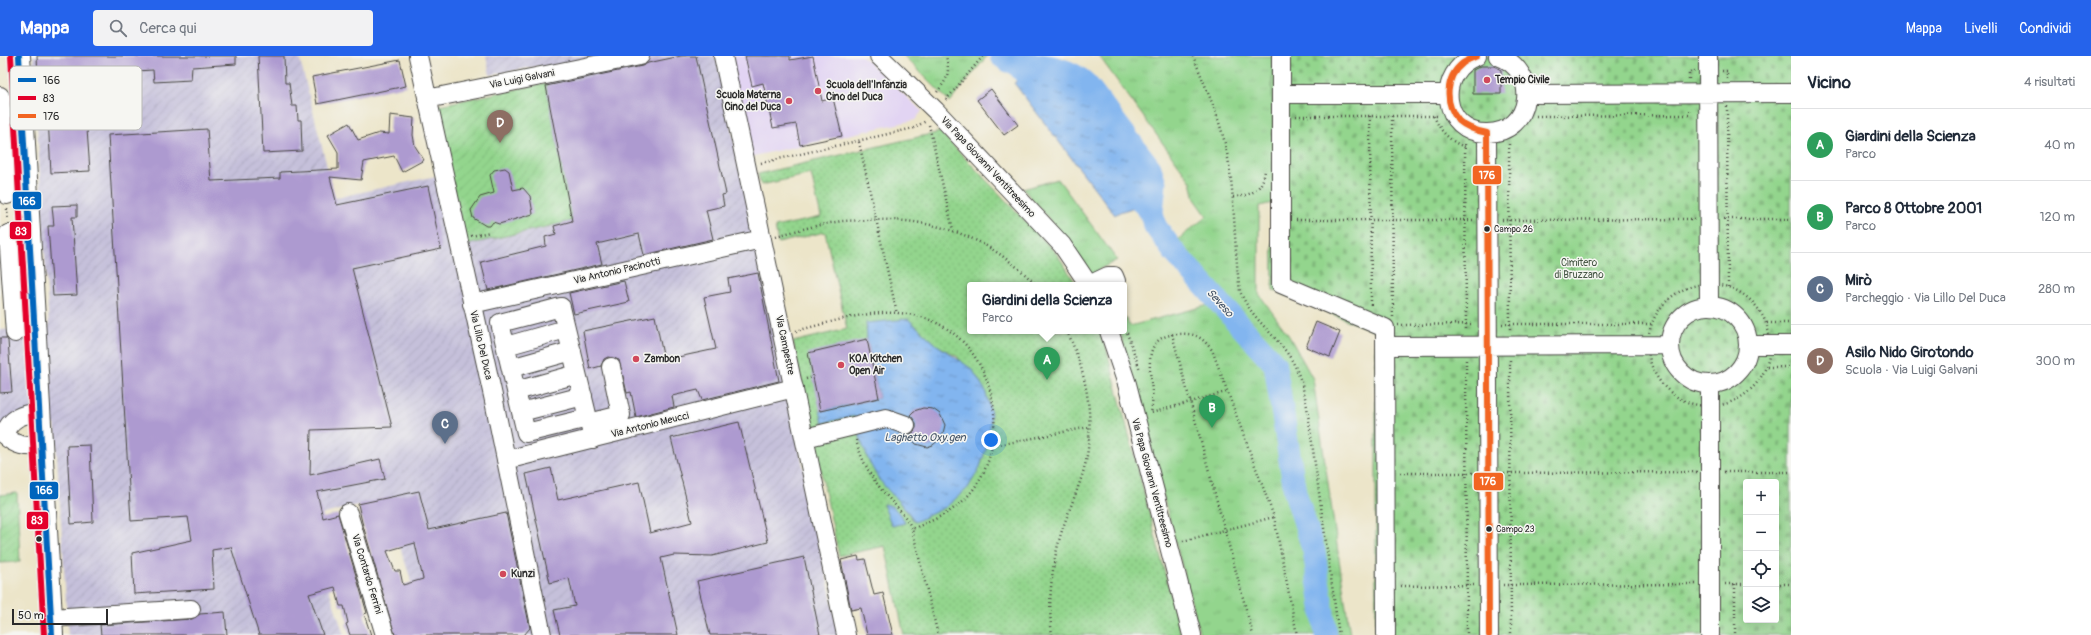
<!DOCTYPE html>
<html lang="it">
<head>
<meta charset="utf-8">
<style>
  :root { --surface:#fff; --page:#f2f2f3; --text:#1f2937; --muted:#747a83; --line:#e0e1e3; --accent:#2563eb }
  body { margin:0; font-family:Pangolin,sans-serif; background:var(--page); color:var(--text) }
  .controls { position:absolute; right:12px; bottom:12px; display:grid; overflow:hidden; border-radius:4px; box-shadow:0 4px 16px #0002 }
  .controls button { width:36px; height:36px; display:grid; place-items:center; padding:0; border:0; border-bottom:1px solid var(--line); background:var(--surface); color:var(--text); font:20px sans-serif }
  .scale { position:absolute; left:12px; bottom:10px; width:96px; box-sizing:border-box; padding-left:4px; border:2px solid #2b2b2b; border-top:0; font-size:11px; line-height:14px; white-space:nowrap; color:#2b2b2b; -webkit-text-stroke:3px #f6f6f2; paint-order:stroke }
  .you { position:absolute; left:991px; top:384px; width:14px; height:14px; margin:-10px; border:3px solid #fff; border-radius:50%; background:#1a73e8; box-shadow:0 0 0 6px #1a73e833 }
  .badge { display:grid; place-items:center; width:26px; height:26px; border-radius:50%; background:var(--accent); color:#fff; font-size:13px; font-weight:700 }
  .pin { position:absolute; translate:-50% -33px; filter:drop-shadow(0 1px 2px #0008) }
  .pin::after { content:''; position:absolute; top:21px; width:14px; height:12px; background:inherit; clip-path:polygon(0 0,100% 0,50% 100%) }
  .popup { position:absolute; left:967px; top:226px; width:160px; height:52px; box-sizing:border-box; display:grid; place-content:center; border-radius:4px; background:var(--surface); filter:drop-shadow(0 1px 3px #0005); font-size:13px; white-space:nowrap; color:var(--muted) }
  .popup b { font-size:15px; color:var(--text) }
  .popup::after { content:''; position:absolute; left:50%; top:100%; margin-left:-8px; border:8px solid transparent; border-top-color:var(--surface) }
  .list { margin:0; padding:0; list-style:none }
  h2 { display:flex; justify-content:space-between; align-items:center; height:52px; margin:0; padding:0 16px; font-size:17px }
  h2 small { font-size:13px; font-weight:400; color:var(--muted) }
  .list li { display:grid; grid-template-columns:26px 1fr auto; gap:12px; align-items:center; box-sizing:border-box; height:72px; padding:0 16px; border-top:1px solid var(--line) }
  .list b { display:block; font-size:15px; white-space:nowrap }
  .list p { margin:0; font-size:13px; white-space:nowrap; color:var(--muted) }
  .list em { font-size:13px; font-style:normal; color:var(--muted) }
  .icon { flex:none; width:22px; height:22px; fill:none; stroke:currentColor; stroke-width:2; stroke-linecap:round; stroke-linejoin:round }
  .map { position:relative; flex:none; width:1791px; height:579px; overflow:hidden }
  header { display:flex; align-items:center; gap:24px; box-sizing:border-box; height:56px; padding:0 20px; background:var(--accent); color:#fff }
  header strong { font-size:19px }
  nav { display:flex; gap:22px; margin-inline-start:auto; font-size:14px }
  .search { width:280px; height:36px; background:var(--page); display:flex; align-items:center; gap:10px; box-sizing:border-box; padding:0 14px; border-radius:4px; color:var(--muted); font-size:15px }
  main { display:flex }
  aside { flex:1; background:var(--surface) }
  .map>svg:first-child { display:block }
  .built { fill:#e2d4f3 }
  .industrial { fill:url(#industrial-furrows) }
  .grass { fill:url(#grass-dots); stroke:#5f805c; fill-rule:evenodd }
  .cemetery { fill:url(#cemetery-stones); stroke:#5f805c; fill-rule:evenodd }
  .park { fill:url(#park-tufts); stroke:#5f805c }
  .garden { fill:url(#garden-furrows); stroke:#5f805c }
  .water { fill:url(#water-ripples); stroke:#56708d }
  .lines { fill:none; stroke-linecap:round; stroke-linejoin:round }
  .canal { stroke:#82b5ef; stroke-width:13 }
  .river { stroke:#82b5ef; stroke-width:23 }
  .building { fill:#ad9ad0; fill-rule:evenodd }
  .minor-casing { stroke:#484743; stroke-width:20 }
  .major-casing { stroke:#484743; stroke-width:24 }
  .path { stroke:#484743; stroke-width:2.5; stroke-dasharray:1 3; stroke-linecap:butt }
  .minor { stroke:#fff; stroke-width:18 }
  .major { stroke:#fff; stroke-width:22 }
  .bus-1-casing { stroke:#f6f6f2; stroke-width:9 }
  .bus-2-casing { stroke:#f6f6f2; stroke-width:9 }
  .bus-3-casing { stroke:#f6f6f2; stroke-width:9 }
  .bus-1 { stroke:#0065bd; stroke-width:6 }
  .bus-2 { stroke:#e4002b; stroke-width:6 }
  .bus-3 { stroke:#f26522; stroke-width:6 }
  .poi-dot { fill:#d1495b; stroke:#f6f6f2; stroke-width:1.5 }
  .bus-dot { fill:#2b2b2b; stroke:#f6f6f2; stroke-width:1.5 }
  .labels { text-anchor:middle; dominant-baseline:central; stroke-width:3; stroke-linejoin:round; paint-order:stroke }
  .bus-label { font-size:9px; fill:#2b2b2b; stroke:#f6f6f2; text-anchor:start }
  .street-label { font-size:10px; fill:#2b2b2b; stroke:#f6f6f2 }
  .poi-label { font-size:10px; font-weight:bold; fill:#2b2b2b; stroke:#f6f6f2; text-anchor:start }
  .park-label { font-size:10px; fill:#455644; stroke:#f6f6f2 }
  .water-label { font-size:11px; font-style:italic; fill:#455466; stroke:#f6f6f2 }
  .key { fill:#f6f6f2; stroke:#b9b9b6; stroke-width:1 }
  .key-label { font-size:11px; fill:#2b2b2b }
  .line-badge { stroke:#f6f6f2; stroke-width:1.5 }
  .badge-label { font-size:11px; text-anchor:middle; font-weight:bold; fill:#fff }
</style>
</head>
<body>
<header>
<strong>Mappa</strong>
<div class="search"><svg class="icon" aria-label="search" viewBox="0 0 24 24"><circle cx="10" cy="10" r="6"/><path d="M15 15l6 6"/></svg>Cerca qui</div>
<nav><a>Mappa</a><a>Livelli</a><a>Condividi</a></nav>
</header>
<main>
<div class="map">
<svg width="1791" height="579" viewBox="0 0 1791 579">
  <defs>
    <pattern id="industrial-furrows" width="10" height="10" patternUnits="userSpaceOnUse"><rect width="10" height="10" fill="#c5c0da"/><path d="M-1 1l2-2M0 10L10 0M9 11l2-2" fill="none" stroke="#a9a5bb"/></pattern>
    <pattern id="grass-dots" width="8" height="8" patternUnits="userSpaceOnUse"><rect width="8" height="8" fill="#93d58d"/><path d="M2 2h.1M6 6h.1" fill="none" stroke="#7fb77a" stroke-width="1.8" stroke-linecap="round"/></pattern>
    <pattern id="cemetery-stones" width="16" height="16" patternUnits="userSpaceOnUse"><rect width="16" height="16" fill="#93d58d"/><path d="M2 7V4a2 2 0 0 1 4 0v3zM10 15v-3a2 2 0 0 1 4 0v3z" fill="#7fb77a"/></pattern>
    <pattern id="park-tufts" width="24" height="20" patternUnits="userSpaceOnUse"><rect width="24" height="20" fill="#93d58d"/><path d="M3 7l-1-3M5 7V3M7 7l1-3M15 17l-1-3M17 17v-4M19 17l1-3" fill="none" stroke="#7fb77a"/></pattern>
    <pattern id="garden-furrows" width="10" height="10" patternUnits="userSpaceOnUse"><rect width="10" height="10" fill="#93d58d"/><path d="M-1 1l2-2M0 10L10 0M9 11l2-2" fill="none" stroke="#7fb77a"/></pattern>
    <pattern id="water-ripples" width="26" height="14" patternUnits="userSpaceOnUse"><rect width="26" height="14" fill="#82b5ef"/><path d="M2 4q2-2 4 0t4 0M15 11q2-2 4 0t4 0" fill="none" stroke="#6b93c2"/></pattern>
  </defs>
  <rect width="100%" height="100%" fill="#f6f6f2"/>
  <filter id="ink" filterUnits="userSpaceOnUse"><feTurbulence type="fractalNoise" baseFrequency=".025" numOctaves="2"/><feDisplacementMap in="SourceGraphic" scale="8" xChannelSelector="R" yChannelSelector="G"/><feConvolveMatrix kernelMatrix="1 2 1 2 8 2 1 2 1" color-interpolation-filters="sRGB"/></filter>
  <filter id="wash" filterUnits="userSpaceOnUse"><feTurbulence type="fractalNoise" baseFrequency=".012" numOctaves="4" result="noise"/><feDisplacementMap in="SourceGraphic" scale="16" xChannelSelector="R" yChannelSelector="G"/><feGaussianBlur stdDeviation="0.9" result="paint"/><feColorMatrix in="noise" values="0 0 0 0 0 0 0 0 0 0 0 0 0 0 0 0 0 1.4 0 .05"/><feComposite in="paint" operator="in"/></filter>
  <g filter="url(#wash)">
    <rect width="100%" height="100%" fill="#ece5c9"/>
    <path class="built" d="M728,0H862L922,55L915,64L749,101Z"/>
    <path class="industrial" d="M33,0H299L335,142L436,120L466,189L554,170L546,27L539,10L490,19L486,0H716L839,579H429L384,442L306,463L344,579H68L55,368L0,371V274L49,271Z"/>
    <path class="grass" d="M940,76L1057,198L1077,229H970V275H1099L1106,291L1181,579H904L885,490L839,500L793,286L847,273L825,176L778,187L775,171L821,161L811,118L761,129L758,118ZM908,263L937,289L958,301L989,383L980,410L968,432L915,466L894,440L860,382L854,360L867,283ZM883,448L892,450L904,467L892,469Z"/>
    <path class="cemetery" d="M1272,0H1791V579H1376V276L1273,234ZM1746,426H1776V564H1746Z"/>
    <path class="park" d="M904,0H987L950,46Z
      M1099,0H1272L1273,147L1259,150V238L1289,280L1313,323L1350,579H1200L1120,275H1124V260L1130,270L1209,249L1165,194L1207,160L1195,143L1191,126Z
      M1058,123L1117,204L1098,214L1107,229H1096C1073,192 1052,165 1023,133Z"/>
    <path class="garden" d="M546,27L572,165L466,189L435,50Z
      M17,437L20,506L0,507V439Z"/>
    <path class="water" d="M1027,17L1060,21L1077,30L1143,118C1149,133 1146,147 1129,153C1123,155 1120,155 1115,159L1014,27Z
      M908,263L937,289L972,313L985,334L991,357L989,383L980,411L968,432L946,451L915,466C905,450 890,438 879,423C866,404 860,382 854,360L823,367L820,355L879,342L867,283L866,267Z
      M883,448C894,448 900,458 905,467L892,470Z"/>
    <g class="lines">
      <path class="canal" d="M1008,5L1033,35
        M1126,134L1155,170"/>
      <path class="river" d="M1001,0L1008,5C1035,9 1067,8 1087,29L1150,112L1155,127L1152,156L1155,170L1174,196L1275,308L1295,436L1314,495L1326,579"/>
    </g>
    <g id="blocks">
      <path class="building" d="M37,0H236V8L192,11L191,24L154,26L153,14L83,18L90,115L51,117L46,24L38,23Z
        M258,0H284L285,27H289L292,50H297L298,64H301L302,95L263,97Z
        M681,0H696L726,138L722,139L724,150L706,154L713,183L644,199L639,178L597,188L602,208L488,234L481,206L546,190L545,181L556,178L554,170L572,165L546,30L642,10L648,7Z
        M745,0H790V4L813,0L822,45L833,42L842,80L800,89L796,68L773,72L763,27L752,30Z
        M400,4L406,30L317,48L312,21Z
        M1481,10H1494L1501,14V38H1473V14Z
        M991,33L1018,69L1004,79L977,44Z
        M390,59L414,62L413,79L415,90L424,104L402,116L394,100L364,106L361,124L330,121L337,149L428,130L441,193L352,212L392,371L311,374L310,419L380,403L385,423L317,436L323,462L338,458L367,557L364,558L371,579H350L346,568L348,567L344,550H340L335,531L309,538L323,579H259L231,491L212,494L214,533L134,538L132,497L192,484L188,461L131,465L108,79L207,73L211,125L280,122V116L338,113V96L328,79L349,67L358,84L379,77L389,78Z
        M505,112L509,115L513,134L523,132L530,140L533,158L499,168L493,166L490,170H486L473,162L471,154L480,141L494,137L490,119L494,114Z
        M77,149V161H72L77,239L53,240L48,170H54L52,150Z
        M758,217L779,325L702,344L698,334L672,340L674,351L636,361L631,336L627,337L619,304L608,301L604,303L601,310L590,313L583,275L655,260L664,304L716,293L704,241L730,236L728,223Z
        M624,225L629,246L574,258L569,237Z
        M1316,266L1340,276L1330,301L1306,291Z
        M0,282H6L8,285L12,336L0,337Z
        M867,283L879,342L820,355L808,297Z
        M923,352L933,353L940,358L945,369L942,381L933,389L927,391L916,388L908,379L913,377L916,372V367L910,359L914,355Z
        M739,366L768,486L712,500L674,499L661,502L678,579H560L554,554L575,550L569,522L550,527L526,418L551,412L558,444L639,426L650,477L692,466L671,382Z
        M90,389L93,466L71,468L67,390Z
        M419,435L429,474L506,457L530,572L524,579H395L362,466L358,448ZM415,487L423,523L403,529L400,515H395L387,495Z
        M858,500L859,504L865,503L874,539L883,537L893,579H867L861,552L851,554L841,504Z
        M804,501L820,579H710L697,525Z
        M225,556L227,579H101L100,569L192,563L200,558Z"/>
    </g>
  </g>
  <g filter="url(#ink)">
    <use href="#blocks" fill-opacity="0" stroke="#484743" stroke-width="1"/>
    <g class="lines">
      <defs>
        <path id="minor" d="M418,0L493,340L542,579
          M723,0L846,579
          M879,0L936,55L1062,189L1089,229
          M1281,0V228L1385,272L1386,579
          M1477,0C1434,15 1442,78 1487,77C1533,77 1541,15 1498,0
          M1708,0L1709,250
          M1281,38H1448
          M1527,38L1791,37
          M0,40L7,139
          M427,43L640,0
          M1487,77L1489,579
          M8,178L15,277
          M1089,229L1108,220H1114L1116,225
          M472,248L762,183
          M1670 289a39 39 0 1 1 78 0a39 39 0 1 1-78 0Z
          M1109,275L1127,328L1192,579
          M1749,289H1791
          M506,290L566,273
          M1385,290L1670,289
          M511,312L572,295
          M1710,329V579
          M516,335L577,318
          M521,356L583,340
          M588,362L526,377L500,267L561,251L593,383
          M589,367L621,359L611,311
          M4,379C10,362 22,358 39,356
          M4,379C15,390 26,391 41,390
          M805,382L886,362L906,369
          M506,404L794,332
          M348,457L385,579
          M51,562L191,553"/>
        <path id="major" d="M19,0L52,579"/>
      </defs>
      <use href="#minor" class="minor-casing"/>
      <use href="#major" class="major-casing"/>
      <path class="path" d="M1193,0C1205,30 1219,60 1226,92C1236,139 1233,187 1240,235C1248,257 1270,275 1285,294C1298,311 1303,330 1307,351L1339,579
        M1722,15H1727V23
        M1689,23V16L1695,15
        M937,36C948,22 950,18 946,0
        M946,44L983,0
        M1727,50L1728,231
        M1296,60H1439
        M1370,60L1371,250
        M1392,60L1393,261
        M1434,60C1440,75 1449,85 1465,91
        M1536,60L1689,59V52
        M929,69L953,174
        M859,86L897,258
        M1465,88L1466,275
        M1509,88L1510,275
        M761,107L914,72L926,65
        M1233,141C1251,140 1263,134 1265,114
        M7,153L8,164
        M1724,163H1791
        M1296,164H1473
        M1502,164L1695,163
        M471,180L490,176
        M776,180C796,175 816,169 836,166C846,164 856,165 866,164C933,161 989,180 1036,229
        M1648 289a61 61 0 1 1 122 0a61 61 0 1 1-122 0Z
        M1767,267H1791
        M1502,268H1652
        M1398,269L1473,268
        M796,275C832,266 875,251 913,259C995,275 1020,386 965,443C950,458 931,465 912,473
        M1127,277L1140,314
        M1172,278L1253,579
        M1466,304L1467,579
        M1510,304L1511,579
        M1767,311H1791
        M806,323L813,321
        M1226,336L1151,357C1152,350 1153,343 1152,336C1150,311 1142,280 1178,278C1195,277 1201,280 1212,294L1274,461L1297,579
        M856,384C860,400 868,416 878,429C889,445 904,455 912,473L938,579
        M993,390L1089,371
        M1724,416H1791
        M1400,417H1475
        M1504,417L1697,416
        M1183,485L1274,461
        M1725,528H1746
        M1735,528V579
        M1776,528H1791
        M1503,529L1696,528
        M1401,530L1476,529
        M1052,579C1048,549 1051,515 1059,485C1066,458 1080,432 1086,405C1095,359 1086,316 1067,275"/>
      <use href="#minor" class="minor"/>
      <use href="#major" class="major"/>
      <defs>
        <path id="bus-1" d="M19,0L52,579"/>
        <path id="bus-2" d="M11,0L44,579"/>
        <path id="bus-3" d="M1477,0C1473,2 1467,4 1463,7C1445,21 1444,48 1459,65C1467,72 1477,75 1487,77L1489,579"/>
      </defs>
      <use href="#bus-1" class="bus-1-casing"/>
      <use href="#bus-2" class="bus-2-casing"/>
      <use href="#bus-3" class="bus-3-casing"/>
      <use href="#bus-1" class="bus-1"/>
      <use href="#bus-2" class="bus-2"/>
      <use href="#bus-3" class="bus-3"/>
    </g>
  </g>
  <g class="poi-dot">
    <circle cx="1487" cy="24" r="4"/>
    <circle cx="818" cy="35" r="4"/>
    <circle cx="789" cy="45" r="4"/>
    <circle cx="636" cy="303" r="4"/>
    <circle cx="841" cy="309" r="4"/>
    <circle cx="503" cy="518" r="4"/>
  </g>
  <g class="bus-dot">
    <circle cx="1487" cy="173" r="3.5"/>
    <circle cx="1489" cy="473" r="3.5"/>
    <circle cx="39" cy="483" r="3.5"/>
  </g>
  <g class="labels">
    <g class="bus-label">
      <text x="1494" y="173">Campo 26</text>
      <text x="1496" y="473">Campo 23</text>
    </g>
    <g class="street-label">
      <text transform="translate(522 23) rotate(-11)">Via Luigi Galvani</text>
      <text transform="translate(988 111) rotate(47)">Via Papa Giovanni Ventitreesimo</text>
      <text transform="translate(617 215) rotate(-13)">Via Antonio Pacinotti</text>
      <text transform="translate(481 289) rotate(77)">Via Lillo Del Duca</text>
      <text transform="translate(785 289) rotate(78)">Via Campestre</text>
      <text transform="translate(650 369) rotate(-14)">Via Antonio Meucci</text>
      <text transform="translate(1152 427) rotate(75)">Via Papa Giovanni Ventitreesimo</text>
      <text transform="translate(367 518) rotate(73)">Via Contardo Ferrini</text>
    </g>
    <g class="poi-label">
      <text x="1495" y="24">Tempio Civile</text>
      <text x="826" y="29">Scuola dell'Infanzia<tspan x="826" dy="12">Cino del Duca</tspan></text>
      <text x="781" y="39" text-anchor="end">Scuola Materna<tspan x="781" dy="12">Cino del Duca</tspan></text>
      <text x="644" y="303">Zambon</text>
      <text x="849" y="303">KOA Kitchen<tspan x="849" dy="12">Open Air</tspan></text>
      <text x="511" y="518">Kunzi</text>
    </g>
    <g class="park-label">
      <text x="1579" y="207">Cimitero<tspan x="1579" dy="12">di Bruzzano</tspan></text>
    </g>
    <g class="water-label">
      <text transform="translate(1220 247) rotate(48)">Seveso</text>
      <text x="925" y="381">Laghetto Oxy.gen</text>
    </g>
  </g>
  <rect x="10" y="10" width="132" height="64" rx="6" class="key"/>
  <rect x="18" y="22" width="18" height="4" fill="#0065bd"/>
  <rect x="18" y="40" width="18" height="4" fill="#e4002b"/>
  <rect x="18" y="58" width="18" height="4" fill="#f26522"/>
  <g class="key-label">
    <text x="43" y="28">166</text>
    <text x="43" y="46">83</text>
    <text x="43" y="64">176</text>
  </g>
  <g class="line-badge">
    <rect x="1472" y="109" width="30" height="20" rx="4" fill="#f26522"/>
    <rect x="12" y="135" width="30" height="19" rx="4" fill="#0065bd"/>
    <rect x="9" y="165" width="23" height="19" rx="4" fill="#e4002b"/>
    <rect x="1473" y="416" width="31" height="19" rx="4" fill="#f26522"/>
    <rect x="29" y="425" width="30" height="19" rx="4" fill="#0065bd"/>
    <rect x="26" y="455" width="23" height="19" rx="4" fill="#e4002b"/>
  </g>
  <g class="badge-label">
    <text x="1487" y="123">176</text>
    <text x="27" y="149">166</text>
    <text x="21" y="179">83</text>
    <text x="1488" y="429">176</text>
    <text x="44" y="438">166</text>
    <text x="37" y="468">83</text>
  </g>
</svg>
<div class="controls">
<button>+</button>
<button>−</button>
<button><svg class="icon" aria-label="locate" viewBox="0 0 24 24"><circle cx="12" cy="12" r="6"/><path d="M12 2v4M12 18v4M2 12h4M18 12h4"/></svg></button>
<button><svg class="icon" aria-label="layers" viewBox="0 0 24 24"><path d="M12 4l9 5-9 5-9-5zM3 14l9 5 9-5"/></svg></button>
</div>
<div class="scale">50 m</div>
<div class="you"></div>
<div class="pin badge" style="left:1047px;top:324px;background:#2e9e5b">A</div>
<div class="popup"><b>Giardini della Scienza</b>Parco</div>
<div class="pin badge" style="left:1212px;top:372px;background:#2e9e5b">B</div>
<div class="pin badge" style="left:445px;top:388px;background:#5c6f8a">C</div>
<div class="pin badge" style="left:500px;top:87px;background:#8d6e63">D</div>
</div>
<aside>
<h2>Vicino<small>4 risultati</small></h2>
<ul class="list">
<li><span class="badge" style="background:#2e9e5b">A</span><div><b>Giardini della Scienza</b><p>Parco</p></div><em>40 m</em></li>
<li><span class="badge" style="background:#2e9e5b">B</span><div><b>Parco 8 Ottobre 2001</b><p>Parco</p></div><em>120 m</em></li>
<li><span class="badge" style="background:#5c6f8a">C</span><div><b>Mirò</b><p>Parcheggio · Via Lillo Del Duca</p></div><em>280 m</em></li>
<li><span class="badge" style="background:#8d6e63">D</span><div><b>Asilo Nido Girotondo</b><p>Scuola · Via Luigi Galvani</p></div><em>300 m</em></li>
</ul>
</aside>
</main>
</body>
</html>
